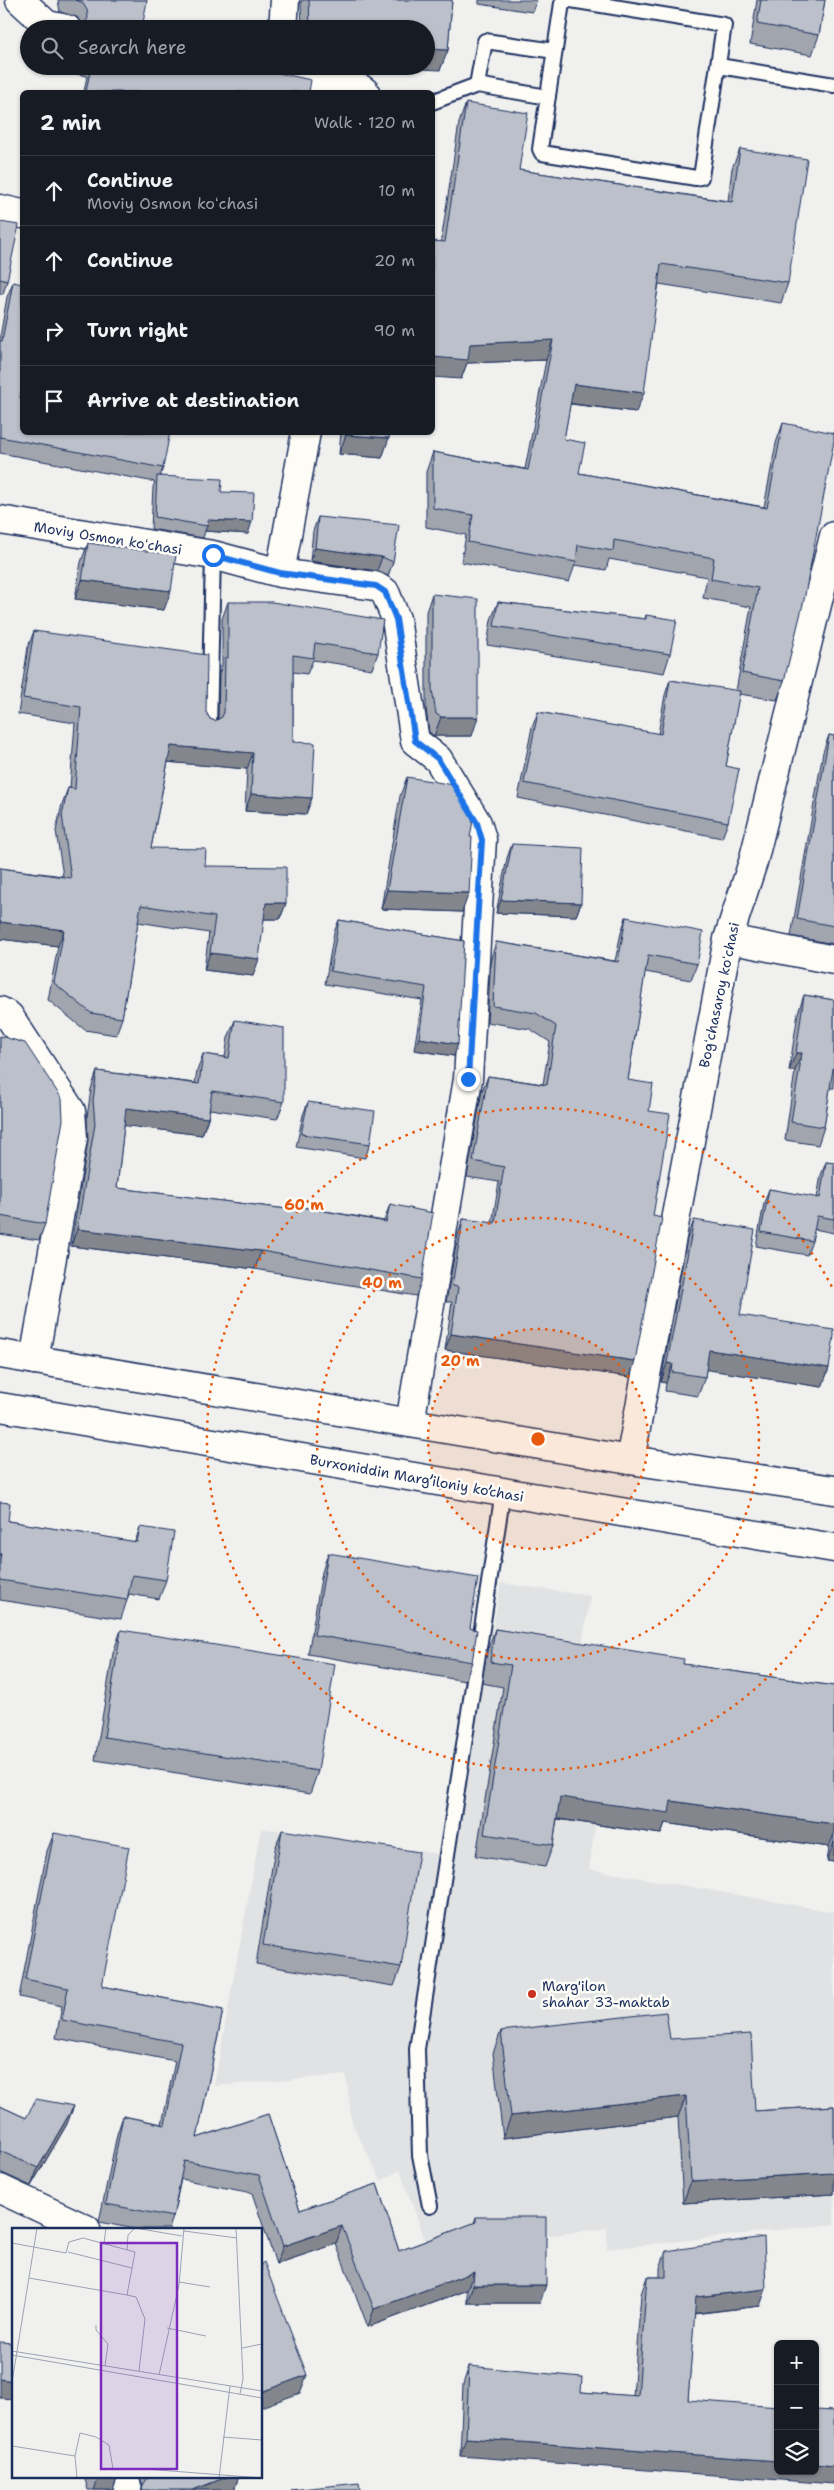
<!DOCTYPE html>
<html lang="en">
<head>
<meta charset="utf-8">
<style>
  :root { --surface:#171b24; --page:#242831; --text:#f1f3f6; --muted:#9ea1a6; --line:#363941 }
  body { margin:0; font-family:"Shantell Sans",sans-serif; background:var(--page); color:var(--text) }
  .controls { position:absolute; right:15px; bottom:15px; display:grid; overflow:hidden; border-radius:8px; box-shadow:0 1px 4px #0004 }
  .controls button { width:45px; height:45px; display:grid; place-items:center; padding:0; border:0; border-bottom:1px solid var(--line); background:var(--surface); color:var(--text); font:25px sans-serif }
  .stop { position:absolute; width:15px; height:15px; margin:-11px; border:4px solid #1a73e8; border-radius:50%; background:#fff }
  .stop.end { background:#1a73e8; border-color:#fff; box-shadow:0 1px 5px #0008 }
  .list { margin:0; padding:0; list-style:none }
  h2 { display:flex; justify-content:space-between; align-items:center; height:65px; margin:0; padding:0 20px; font-size:21px }
  h2 small { font-size:16px; font-weight:400; color:var(--muted) }
  .list li { display:grid; grid-template-columns:32px 1fr auto; gap:15px; align-items:center; box-sizing:border-box; height:70px; padding:0 20px; border-top:1px solid var(--line) }
  .list b { display:block; font-size:19px; white-space:nowrap }
  .list p { margin:0; font-size:16px; white-space:nowrap; color:var(--muted) }
  .list em { font-size:16px; font-style:normal; color:var(--muted) }
  .icon { flex:none; width:28px; height:28px; fill:none; stroke:currentColor; stroke-width:2; stroke-linecap:round; stroke-linejoin:round }
  .map { position:relative; flex:none; width:834px; height:2490px; overflow:hidden }
  .search { position:absolute; background:var(--surface); box-shadow:0 1px 4px #0004; left:20px; top:20px; width:415px; height:55px; display:flex; align-items:center; gap:12px; box-sizing:border-box; padding:0 18px; border-radius:28px; color:var(--muted); font-size:19px }
  .panel { position:absolute; background:var(--surface); box-shadow:0 1px 4px #0004; left:20px; top:90px; width:415px; height:345px; border-radius:8px }
  .map>svg:first-child { display:block }
  .built { fill:#e0e2e3 }
  .lines { fill:none; stroke-linecap:round; stroke-linejoin:round }
  .lane-casing { stroke:#1b2f5e; stroke-width:18 }
  .street-casing { stroke:#1b2f5e; stroke-width:31 }
  .primary-casing { stroke:#1b2f5e; stroke-width:31 }
  .lane { stroke:#fdfcf7; stroke-width:14 }
  .street { stroke:#fdfcf7; stroke-width:28 }
  .primary { stroke:#fdfcf7; stroke-width:28 }
  .wall { fill:#a1a5ae; stroke:#1b2f5e }
  .shaded-wall { fill:#83868d; stroke:#1b2f5e }
  .building { fill:#bbc0ca; stroke:#1b2f5e }
  .route { stroke:#1a73e8; stroke-width:6 }
  .ring { fill:none; stroke:#e8590c; stroke-width:2.5; stroke-dasharray:2.5 5 }
  .poi-dot { fill:#c8321e; stroke:#fdfcf7; stroke-width:2 }
  .labels { text-anchor:middle; dominant-baseline:central; stroke-width:5; stroke-linejoin:round; paint-order:stroke }
  .street-label { font-size:14px; fill:#1b2f5e; stroke:#fdfcf7 }
  .poi-label { font-size:14px; fill:#1b2f5e; stroke:#fdfcf7; text-anchor:start }
  .inset-road { fill:none; stroke:#9ba3b4; stroke-width:1 }
  .view { fill:#7b2cbf; fill-opacity:0.15; stroke:#7b2cbf; stroke-width:2.5 }
  .inset-edge { fill:none; stroke:#1b2f5e; stroke-width:2.5 }
  .centre { fill:#e8590c; stroke:#fdfcf7; stroke-width:2.5 }
  .ring-label { font-size:15px; text-anchor:middle; font-weight:bold; fill:#e8590c; stroke:#fdfcf7; stroke-width:5; stroke-linejoin:round; paint-order:stroke }
</style>
</head>
<body>
<div class="map">
<svg width="834" height="2490" viewBox="0 0 834 2490">
  <rect width="100%" height="100%" fill="#f0f0ee"/>
  <filter id="ink" filterUnits="userSpaceOnUse"><feTurbulence type="fractalNoise" baseFrequency=".02" numOctaves="2"/><feDisplacementMap in="SourceGraphic" scale="10" xChannelSelector="R" yChannelSelector="G"/><feConvolveMatrix kernelMatrix="1 2 1 2 8 2 1 2 1" color-interpolation-filters="sRGB"/></filter>
  <g filter="url(#ink)">
    <path class="built" d="M501,1583L590,1596L557,1799L598,1806L589,1869L834,1912V2224L607,2249V2228L429,2251L400,2170L381,2181L352,2123L346,2075L214,2086L261,1828L451,1856Z"/>
    <g class="lines">
      <defs>
        <path id="lane" d="M567,0L562,3L540,149L542,153L696,178L701,177L724,25L571,0
          M719,66L834,85
          M548,97L477,85L485,41L555,51
          M432,102L477,85
          M209,728L213,555
          M430,2206L420,2155L417,2049L503,1492"/>
        <path id="street" d="M20,0L47,25L67,29
          M283,29L285,0
          M250,66L361,89L365,92
          M0,209L22,214
          M0,520L213,555L280,573L306,432
          M280,573L375,586L385,592L396,619L415,741L438,759L477,823L482,839L468,1079L410,1423
          M728,939L834,960
          M0,1011L9,1016L71,1111L73,1138L34,1360
          M630,1460L728,939L753,862L834,536
          M0,2189L86,2229
          M124,2476L128,2490"/>
        <path id="primary" d="M0,1354L630,1460L834,1490
          M0,1407L834,1548"/>
      </defs>
      <use href="#lane" class="lane-casing"/>
      <use href="#street" class="street-casing"/>
      <use href="#primary" class="primary-casing"/>
      <use href="#lane" class="lane"/>
      <use href="#street" class="street"/>
      <use href="#primary" class="primary"/>
    </g>
    <path class="wall" d="M58,0H147L82,26V24L77,17L60,12Z
      M302,0H452L448,50L440,70L426,29H302L301,3Z
      M479,0H537L532,12L479,4Z
      M757,0H825L819,35L812,55L750,44Z
      M48,66H247L309,92H84L87,76L48,67Z
      M466,103L519,170L728,201L732,168L740,149L788,283L781,303L659,284L636,412L570,404L564,439L579,473L764,507L776,443L783,423L784,681L777,700L739,694L726,766L728,822L722,838L518,798L532,727L538,712L658,734L665,695L670,680L736,691L751,607L703,598L707,577L609,559L606,570L575,565L569,582L461,562L466,535L426,527V472L433,452L525,469L546,360L467,363L461,379L441,242L459,123Z
      M0,222L7,281L3,294H0Z
      M13,282L20,398L163,468L160,476L221,492L248,534L205,531L203,538L151,529L153,487L155,482L0,453V337L7,297Z
      M341,432H390L382,458L339,454Z
      M318,517L393,562L388,576L377,571L310,561L313,531Z
      M88,543L164,610L75,599L81,562Z
      M432,594L472,736H434L429,732L426,708V612Z
      M228,602L378,653L372,669L313,660L307,674L293,672V742L312,798L306,814L245,811L247,769L168,762L151,848L205,866L286,903L280,919H264L253,976L204,970L209,933L138,922L122,1018L116,1035L85,1030L48,1000L58,946L0,939V868L63,876L56,831L62,804L68,788H70L75,723L18,714L28,647L34,631L206,712L210,719L215,721L218,719L219,674L222,665V619Z
      M498,602L645,619L646,615L670,654L664,673L487,645L491,620Z
      M829,735L834,736V944L791,936L823,752Z
      M407,777L470,837L462,912L381,909L400,796Z
      M512,844L581,903L576,916L496,913L507,858Z
      M626,917L697,964L691,980L645,972L628,1080L649,1111L653,1216L630,1377L445,1350L452,1302H446L458,1235L463,1219L492,1223L499,1182L467,1177L482,1091L488,1076L543,1084L550,1042L530,1029L487,1022L491,958L496,942L615,961L621,933Z
      M339,920L464,941L454,1056L414,1050L422,1000L325,984L334,932Z
      M804,995L834,1000V1088H830L824,1127L818,1145L785,1140L795,1071H789L798,1013Z
      M235,1020L284,1102L277,1119L210,1109L208,1118L202,1135L124,1125L117,1188L295,1210L296,1206L384,1221L390,1204L422,1279L416,1296L255,1269L71,1246L88,1141L87,1117L91,1089L97,1071L195,1083L197,1071L203,1054L225,1057L228,1038Z
      M0,1036L45,1224L39,1240L0,1234Z
      M308,1102L370,1144L365,1158L296,1147L303,1115Z
      M826,1162L834,1163V1233L814,1229L812,1241L807,1255L756,1246L764,1203L769,1189L817,1198L821,1175Z
      M694,1220L740,1315L829,1368L822,1387L706,1369L705,1377L698,1396L665,1391L666,1383L661,1382L687,1239Z
      M0,1502L8,1521L135,1542L140,1527L166,1580L159,1599L129,1594L127,1600L121,1619L0,1600Z
      M328,1553L470,1628L472,1662L465,1681L308,1654L322,1572Z
      M495,1629L683,1664L834,1686V1862L827,1861L829,1847L665,1823L661,1834L557,1819L553,1845L545,1867L476,1856L503,1687L482,1683L487,1651Z
      M121,1630L318,1771L310,1794L95,1760L113,1653Z
      M282,1830L401,1967L394,1986L256,1964L275,1849Z
      M54,1833L102,1986L223,2010L197,2138L268,2114L300,2210L377,2184L399,2251L474,2223L476,2217L540,2303H467V2290L368,2327L336,2244L276,2264L252,2193L181,2179L173,2217L169,2229H135L99,2222L117,2134L123,2116L162,2124L175,2061L56,2038L62,2006L19,1997L47,1851Z
      M501,2031L670,2039L755,2111L834,2106V2194L683,2203L678,2117L503,2138L493,2053Z
      M0,2106L26,2118L67,2124L31,2186L0,2172Z
      M666,2251L760,2306L694,2314L688,2400L460,2456L463,2384L469,2366L581,2392L633,2396L641,2294L647,2277H660V2268Z
      M84,2476H118L113,2490H88Z
      M139,2476H239L234,2490H141L143,2485Z"/>
    <path class="shaded-wall" d="M426,49L448,50L440,70L365,66H426Z
      M553,340L546,360L467,363L461,379L432,377V357L470,344Z
      M574,384L644,393L636,412L567,403Z
      M346,435L389,438L382,458L339,454Z
      M208,520L252,522L248,534L205,531L207,526Z
      M315,548L382,557L377,571L310,561Z
      M82,580L171,591L164,610L75,599Z
      M441,717H478L472,736H434Z
      M171,746L253,753L247,769L165,762Z
      M251,794L312,798L306,814L245,811Z
      M387,890L469,893L462,912L381,909Z
      M501,900L581,903L576,916L496,913Z
      M266,903H286L280,919H260Z
      M0,922L64,930L58,946L0,939Z
      M210,953L259,959L253,976L204,970Z
      M419,1038L458,1044L454,1056L414,1050Z
      M796,1053H802L795,1071H789Z
      M126,1108L208,1118L202,1135L120,1125Z
      M77,1229L261,1251L255,1269L71,1246Z
      M451,1334L635,1361L630,1377L445,1350Z
      M709,1350L829,1368L822,1387L702,1369Z
      M667,1363L673,1364L666,1383L661,1382Z
      M560,1797L671,1801L834,1824V1834L829,1847L665,1823L661,1834L552,1818Z
      M834,1842V1862L827,1861Z
      M686,2096L678,2117L503,2138L511,2116Z
      M74,2106L67,2124L31,2186L38,2168Z
      M834,2173V2194L683,2203L691,2181Z
      M342,2226L336,2244L276,2264L283,2246Z
      M474,2272L467,2290L368,2327L374,2309Z
      M473,2285H546L540,2303H467Z
      M766,2289L760,2306L689,2314L696,2297Z
      M307,2375L300,2393L261,2407V2392Z
      M0,2379L14,2381V2399L0,2398Z
      M466,2438L778,2461V2471H815V2464L834,2466V2484L460,2456Z
      M110,2476H118L113,2490H94L98,2480Z
      M229,2476H239L234,2490H193Z"/>
    <path class="building" d="M75,0H147L142,29H78L84,24L88,18L87,10L82,2Z
      M309,0H452L448,50L426,49V29H310Z
      M761,0H825L819,35L757,24Z
      M59,28L76,29H59Z
      M91,66H247L311,80L309,92H86Z
      M466,103L528,113L519,170L732,202L740,149L807,159L788,283L661,264L644,393L574,384L564,439L585,443L579,473L767,508L783,423L834,433V441L804,600L784,681L742,673L758,588L711,579L714,558L614,540L613,551L578,545L576,562L468,542L473,515L433,508V452L528,470L553,340L470,344L468,360L432,357V241L445,242Z
      M0,222L19,225L7,281L0,279Z
      M13,282L22,284V387L20,398H22V432H170L163,468L0,437V341H2Z
      M346,432H390L389,438L346,435Z
      M157,476L222,479L221,492L254,493L252,522L208,520L207,526L155,517Z
      M318,517L399,525L393,562L382,557L315,548Z
      M88,543L176,555L171,591L82,580Z
      M432,594L478,599V717H441L436,714L432,689Z
      M228,602H272L383,620L378,653L315,643L313,658L293,655V742L315,743L312,798L251,794L253,753L171,746L151,848L206,849L205,866L286,867V903H266L259,959L210,953L215,917L141,905L122,1018L91,1013L54,983L64,930L0,922V868L71,878L62,815L68,788L75,789L81,707L23,698L34,631L207,655L206,712L210,719L215,721L222,717L224,712L225,658H228Z
      M498,602L646,619V615L677,620L670,654L494,626Z
      M670,680L740,691L726,766L739,769L728,822L524,783L538,712L661,734Z
      M829,735L834,736V926L797,919Z
      M407,777L454,785L470,811L473,821L470,837H472L469,893L387,890Z
      M512,844L583,848L581,903L501,900Z
      M626,917L703,932L697,964L648,955L628,1080L653,1084L649,1111L670,1114L653,1216L662,1218L635,1361L451,1334L458,1287L452,1286L463,1219L495,1223L504,1167L473,1161L488,1076L547,1085L556,1026L536,1013L493,1006L496,942L618,962Z
      M339,920L464,941L458,1044L419,1038L426,987L330,971Z
      M804,995L834,1000V1070L833,1069L824,1127L791,1122L802,1053H796Z
      M235,1020L284,1028V1102L212,1091L208,1118L126,1108L117,1188L295,1210L296,1206L386,1222L390,1204L433,1213L422,1279L261,1251L77,1229L95,1124L93,1100L97,1071L199,1084L203,1054L229,1058Z
      M0,1036L25,1043L62,1099L63,1120L45,1224L0,1216Z
      M308,1102L375,1111L370,1144L301,1134Z
      M826,1162L834,1163V1219L817,1216L812,1241L761,1232L769,1189L820,1198Z
      M694,1220L755,1230L740,1315L834,1330V1336L829,1368L709,1350L705,1377L672,1372L673,1364L667,1363Z
      M0,1502L10,1503L8,1521L137,1542L140,1527L174,1532L166,1580L132,1575L127,1600L0,1580V1559L1,1554H0Z
      M328,1553L478,1578L470,1628L477,1630L472,1662L314,1635Z
      M495,1629L684,1659L683,1664L834,1686V1824L671,1801L669,1813L560,1797L553,1845L484,1834L511,1665L490,1662Z
      M121,1630L335,1664L318,1771L104,1737Z
      M282,1830L419,1852L401,1967L263,1945Z
      M54,1833L129,1847L102,1986L223,2010L197,2138L268,2114L300,2210L377,2184L399,2251L476,2222V2217H546V2285H473L474,2272L374,2309L342,2226L283,2246L259,2175L184,2161L173,2217L106,2204L123,2116L165,2125L181,2043L62,2020L68,1988L25,1979Z
      M666,2012L670,2039L751,2034L755,2111L834,2106V2173L691,2181L686,2096L511,2116L501,2031Z
      M36,2099L74,2106L38,2168L0,2151V2106L26,2118Z
      M764,2237L766,2289L696,2297L688,2400L778,2407V2461L466,2438L469,2366L582,2377L581,2392L638,2396L647,2277H666V2251Z
      M264,2262L307,2375L261,2392V2264Z
      M0,2342L14,2343V2381L0,2379Z
      M815,2410L834,2411V2466L815,2464Z
      M96,2476H110L98,2480Z
      M149,2476H229L193,2490H142L143,2485Z
      M359,2483L360,2490H291Z"/>
  </g>
  <g class="lines" filter="url(#ink)">
    <path class="route" d="M213,555L280,573L376,586L385,592L396,619L415,741L438,759L477,823L482,840L468,1079"/>
  </g>
  <circle cx="538" cy="1439" r="110" fill="#e8590c" fill-opacity=".12"/>
  <g class="ring">
    <circle cx="538" cy="1439" r="110"/>
    <circle cx="538" cy="1439" r="221"/>
    <path d="M833 1589A331 331 0 1 1 833 1289"/>
  </g>
  <circle class="poi-dot" cx="532" cy="1994" r="5"/>
  <g class="labels">
    <g class="street-label">
      <text transform="translate(108 538) rotate(9)">Moviy Osmon koʻchasi</text>
      <text transform="translate(719 995) rotate(-78)">Bogʻchasaroy koʻchasi</text>
      <text transform="translate(417 1478) rotate(10)">Burxoniddin Marg’iloniy ko’chasi</text>
    </g>
    <g class="poi-label">
      <text x="542" y="1986">Marg'ilon<tspan x="542" dy="16">shahar 33-maktab</tspan></text>
    </g>
  </g>
  <g transform="translate(12 2228)">
    <rect width="250" height="250" fill="#f0f0ee"/>
    <path class="inset-road" d="M123,0L170,8M224,0L231,151L228,166M172,3L225,10M0,15L54,25L57,14L71,10L123,24L115,67L17,50M92,15L94,0M115,22L116,7L123,0M56,24L120,40M167,54L198,59M115,67L124,69L133,91L127,143M84,97V102L96,116L93,138M155,100L194,108M230,120L250,116M0,123L250,163M0,127L250,170M147,147L167,57L172,0M0,154L25,0M211,209L250,212M0,218L63,228M133,241L250,250M65,250L63,228L68,205L84,209L97,217L101,241M207,250L218,158"/>
    <path class="view" d="M89,15H165V241H89Z"/>
    <rect width="250" height="250" class="inset-edge"/>
  </g>
  <circle cx="538" cy="1439" r="8" class="centre"/>
  <g class="ring-label">
    <text x="304" y="1210">60 m</text>
    <text x="382" y="1288">40 m</text>
    <text x="460" y="1366">20 m</text>
  </g>
</svg>
<div class="controls">
<button>+</button>
<button>−</button>
<button><svg class="icon" aria-label="layers" viewBox="0 0 24 24"><path d="M12 4l9 5-9 5-9-5zM3 14l9 5 9-5"/></svg></button>
</div>
<div class="stop" style="left:213px;top:555px"></div>
<div class="stop end" style="left:468px;top:1079px"></div>
<div class="search"><svg class="icon" aria-label="search" viewBox="0 0 24 24"><circle cx="10" cy="10" r="6"/><path d="M15 15l6 6"/></svg>Search here</div>
<section class="panel">
<h2>2 min<small>Walk · 120 m</small></h2>
<ul class="list">
<li><svg class="icon" aria-label="ahead" viewBox="0 0 24 24"><path d="M12 20V5M6 11l6-6 6 6"/></svg><div><b>Continue</b><p>Moviy Osmon koʻchasi</p></div><em>10 m</em></li>
<li><svg class="icon" aria-label="ahead" viewBox="0 0 24 24"><path d="M12 20V5M6 11l6-6 6 6"/></svg><div><b>Continue</b></div><em>20 m</em></li>
<li><svg class="icon" aria-label="right" viewBox="0 0 24 24"><path d="M7 20v-9h11M14 6l5 5-5 5"/></svg><div><b>Turn right</b></div><em>90 m</em></li>
<li><svg class="icon" aria-label="arrive" viewBox="0 0 24 24"><path d="M6 21V4h12l-3 4 3 4H6"/></svg><div><b>Arrive at destination</b></div></li>
</ul>
</section>
</div>
</body>
</html>
